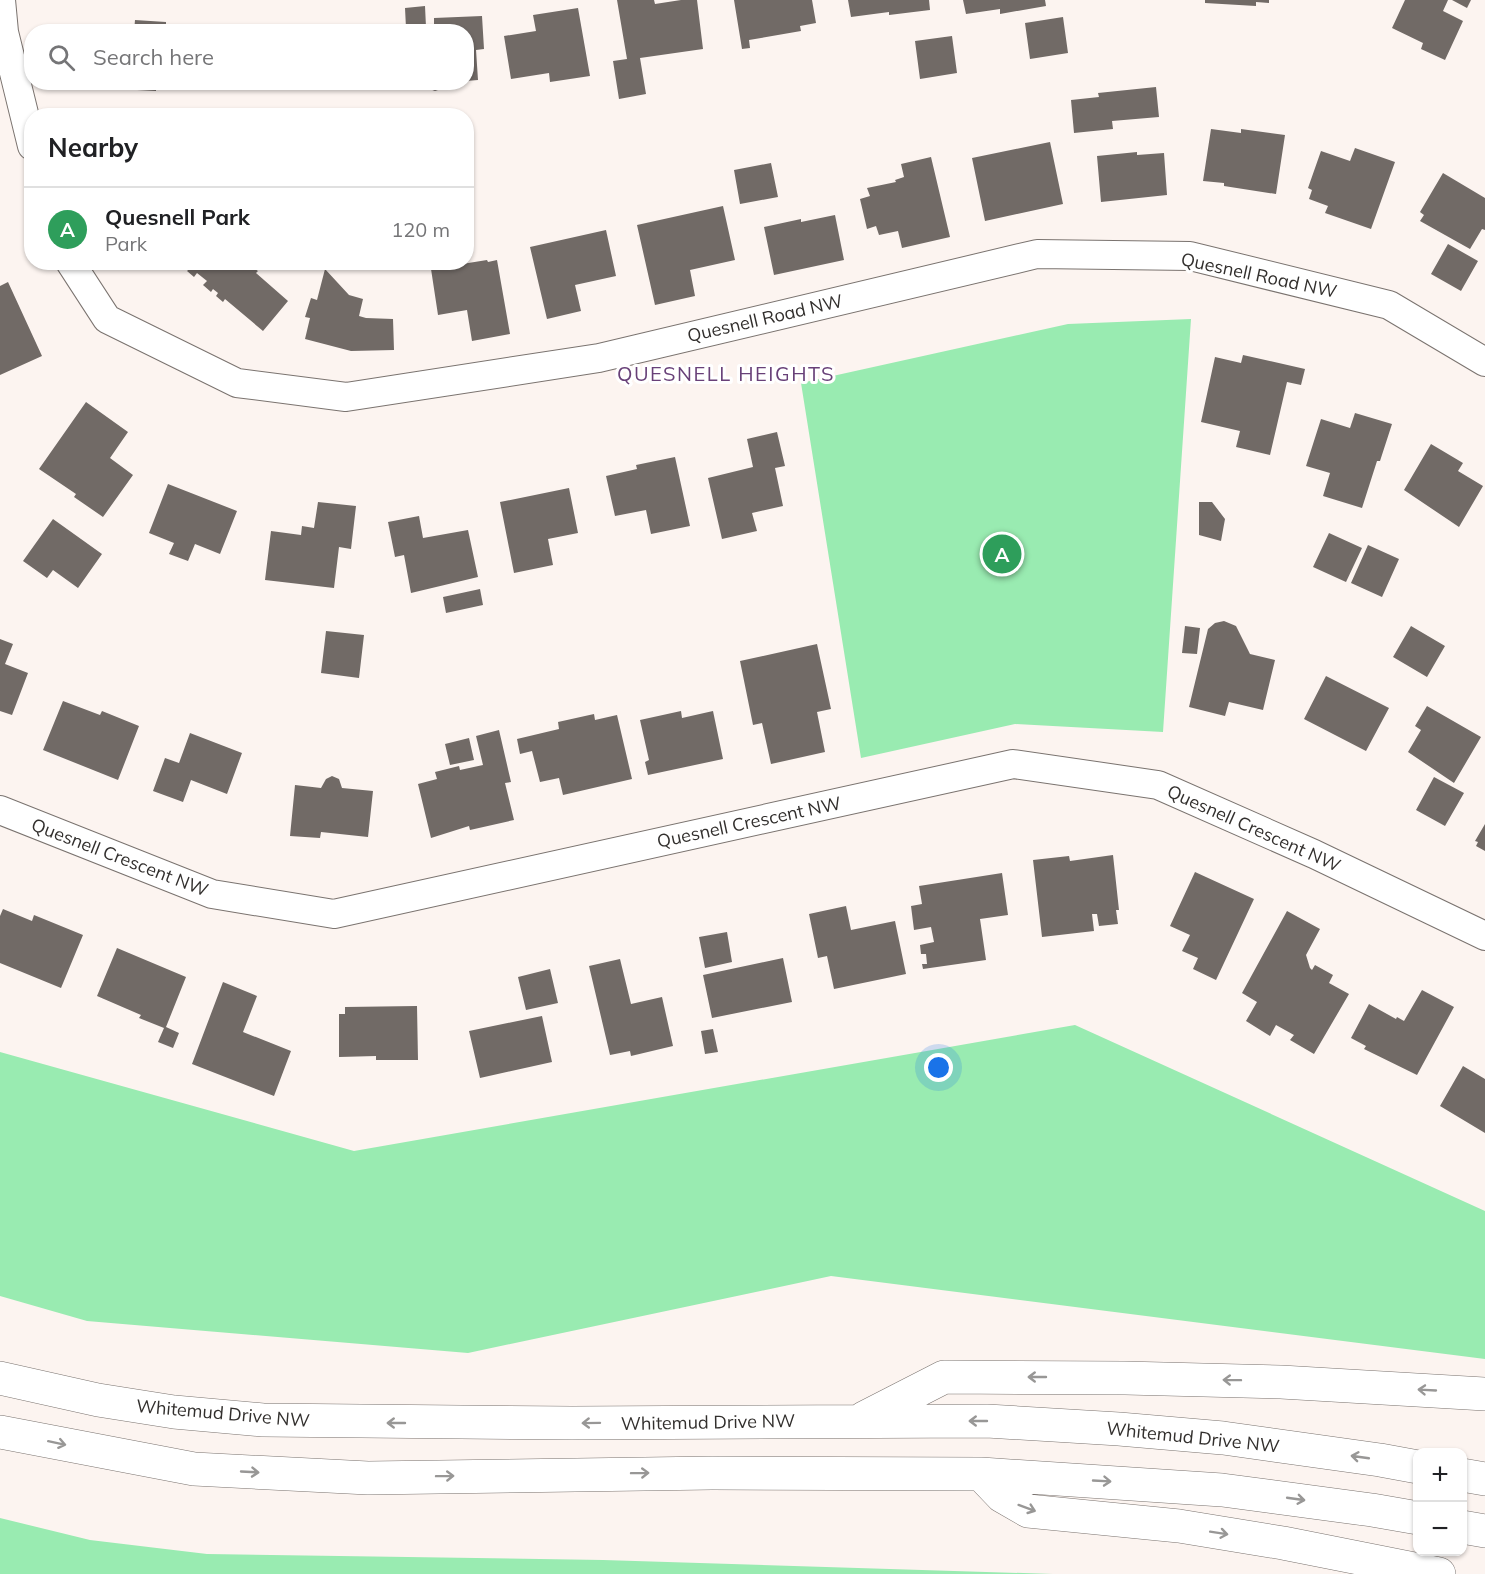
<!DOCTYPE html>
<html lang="en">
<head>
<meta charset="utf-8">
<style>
  :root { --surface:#fff; --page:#f6f6f6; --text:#202124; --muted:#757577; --line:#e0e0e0; --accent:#812e9d }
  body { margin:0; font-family:Mulish,sans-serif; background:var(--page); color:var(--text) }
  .controls { position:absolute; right:18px; bottom:18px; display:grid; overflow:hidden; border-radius:12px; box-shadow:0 2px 4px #0004 }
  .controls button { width:54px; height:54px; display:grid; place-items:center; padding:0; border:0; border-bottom:2px solid var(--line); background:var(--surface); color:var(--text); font:30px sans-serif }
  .you { position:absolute; left:939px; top:1068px; width:21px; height:21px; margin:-15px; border:4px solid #fff; border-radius:50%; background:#1a73e8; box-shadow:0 0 0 9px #1a73e833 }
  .badge { display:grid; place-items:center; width:39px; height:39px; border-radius:50%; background:var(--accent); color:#fff; font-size:20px; font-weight:700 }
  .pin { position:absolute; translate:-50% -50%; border:3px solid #fff; box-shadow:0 2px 6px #0006 }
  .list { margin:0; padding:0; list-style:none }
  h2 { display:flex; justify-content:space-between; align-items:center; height:78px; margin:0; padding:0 24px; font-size:26px }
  h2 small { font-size:20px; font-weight:400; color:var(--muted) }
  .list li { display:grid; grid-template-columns:39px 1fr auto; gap:18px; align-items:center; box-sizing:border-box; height:84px; padding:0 24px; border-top:2px solid var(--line) }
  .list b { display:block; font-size:22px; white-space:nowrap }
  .list p { margin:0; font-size:20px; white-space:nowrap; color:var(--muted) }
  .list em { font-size:20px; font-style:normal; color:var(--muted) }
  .icon { flex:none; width:33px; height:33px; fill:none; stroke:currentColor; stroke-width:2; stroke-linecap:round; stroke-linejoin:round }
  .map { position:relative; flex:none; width:1485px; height:1574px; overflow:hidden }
  .search { position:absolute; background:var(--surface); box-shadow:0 2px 4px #0004; left:24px; top:24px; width:450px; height:66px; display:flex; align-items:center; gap:15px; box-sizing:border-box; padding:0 21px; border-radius:24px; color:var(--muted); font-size:22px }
  .panel { position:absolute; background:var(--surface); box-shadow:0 2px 4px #0004; left:24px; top:108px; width:450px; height:162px; border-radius:24px }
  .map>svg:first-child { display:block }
  .green { fill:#99ebb1 }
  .building { fill:#716a66 }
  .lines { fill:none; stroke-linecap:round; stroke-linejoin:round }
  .minor-casing { stroke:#7a736f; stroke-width:30 }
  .motorway-casing { stroke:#7a736f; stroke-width:34 }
  .minor { stroke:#fff; stroke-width:28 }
  .motorway { stroke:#fff; stroke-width:33 }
  .oneway { stroke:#989796 }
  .labels { text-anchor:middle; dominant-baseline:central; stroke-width:6; stroke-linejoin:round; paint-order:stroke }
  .street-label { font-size:18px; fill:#322f2d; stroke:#fff }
  .neighbourhood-label { font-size:20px; letter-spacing:1.5px; fill:#684078; stroke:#fff }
</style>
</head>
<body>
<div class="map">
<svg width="1485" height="1574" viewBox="0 0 1485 1574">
  <rect width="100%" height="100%" fill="#fcf4f0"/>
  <path class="green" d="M1191,319L1163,732L1015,724L861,758L801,383L1068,324Z
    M1075,1025L1485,1211V1359L831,1276L468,1353L87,1321L0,1296V1052L354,1151Z
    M0,1518L90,1540L207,1554L603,1560L1053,1574H0Z"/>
  <path class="building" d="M617,0H654L655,4L681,0H697L703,49L640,58L646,94L619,99L613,61L627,59Z
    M734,0H812L816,23L800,26L801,31L749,40L750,48L742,49Z
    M848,0H929L930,10L889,15V12L851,17Z
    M963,0H1045L1046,6L1000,14V9L966,14Z
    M1205,0H1269V3L1256,2V6L1205,3Z
    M1405,0H1448L1443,11L1463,21L1445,60L1421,49L1423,43L1392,28Z
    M1452,0H1471L1467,8Z
    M425,6L426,27L434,26V18L482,16L484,49L476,50L478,80L466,81V32H392L391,29L406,28L405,8Z
    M578,8L590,76L550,82L549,73L511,79L504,36L536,31L533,15Z
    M1063,17L1068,53L1030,59L1025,23Z
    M135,20L166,22V27L212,29V32H134Z
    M270,26H346V32H270Z
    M952,36L957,73L920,79L915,41Z
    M138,82H156V91L137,90Z
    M422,82H446L441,89L435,91L427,88Z
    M1156,87L1159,117L1112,121L1113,129L1074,133L1071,100L1099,97L1098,93Z
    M1211,129L1241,133V129L1285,135L1276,194L1224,186V183L1203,181Z
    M1050,142L1063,204L985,221L972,158Z
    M1355,148L1395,162L1371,229L1325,213L1328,206L1309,199L1312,190L1308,188L1321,151L1350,161Z
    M1137,152V155L1164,153L1167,195L1101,202L1097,156Z
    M931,157L950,237L902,248L898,231L879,235L876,226L867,229L860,199L870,196L867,188L896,182L895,180L904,177L901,164Z
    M771,163L778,197L740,204L734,170Z
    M1443,173L1485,198V230L1482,229L1470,249L1420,221L1424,215L1420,212Z
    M723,206L735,260L690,270L695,296L655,305L637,225Z
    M835,215L844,260L774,275L764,227L801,219V222Z
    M606,230L616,276L575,285L581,311L547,319L530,247Z
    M1448,244L1478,261L1461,291L1431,274Z
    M487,260L488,262L497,260L510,334L472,341L467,310L438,315L431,269Z
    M183,262H254L251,266L258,271L256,273L288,301L263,331L225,299L223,302L216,296L218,293L213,289L211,292L203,285L207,281L197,273L194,277L187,271L190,268Z
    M325,269L349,295L363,299L359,316L366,318L393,319L394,350L351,351L305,339L310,318L305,317L311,298L317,300Z
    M8,282L42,356L0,375V286Z
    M1243,355L1305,369L1301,385L1287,382L1270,455L1236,447L1240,431L1201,422L1215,357L1241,363Z
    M86,402L128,432L110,458L133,475L103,517L74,497L76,494L39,469Z
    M1355,413L1392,424L1380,461H1377L1362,508L1323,496L1330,473L1306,466L1321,419L1350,428Z
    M777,432L785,466L775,468L783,506L752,513L757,531L722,539L708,478L753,467L747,439Z
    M1431,444L1463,463L1458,471L1483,486L1459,527L1404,490Z
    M675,457L690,526L651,534L646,510L615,516L606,476L637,469L636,465Z
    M168,484L237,511L220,554L195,544L188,561L169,554L174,543L149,533Z
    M569,488L578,533L548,539L553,565L514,573L500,502Z
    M318,502L356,506L351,549L339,547L334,588L265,580L271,531L301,535L302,526L314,528Z
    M1199,502H1212L1225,519L1221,541L1199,535Z
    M419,516L423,538L468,530L478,577L411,593L404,555L395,557L388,522Z
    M53,519L102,554L78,588L53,570L47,578L23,561Z
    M1329,533L1362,548L1346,582L1313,567Z
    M1368,545L1399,559L1382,597L1351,583Z
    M480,589L483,605L446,613L443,597Z
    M1224,621L1236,626L1250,654L1275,660L1263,710L1229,702L1225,716L1189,707L1208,629L1215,623Z
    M1185,626L1200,628L1197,654L1182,653Z
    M1411,626L1445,646L1427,677L1393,657Z
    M326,631L364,635L359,678L321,673Z
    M0,639L13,644L5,664L28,673L12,715L0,711Z
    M817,644L831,709L817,712L825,752L771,764L762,723L753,725L740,661Z
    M1326,676L1389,708L1366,751L1304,719Z
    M63,701L100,715L102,711L139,726L118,780L43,750Z
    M1427,706L1481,737L1454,783L1408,752L1421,730L1415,726Z
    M681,711L682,718L713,711L723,759L648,775L645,762L649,760L640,720Z
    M594,714L595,720L617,715L632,779L563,795L559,778L540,782L532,751L520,754L517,739L559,729L558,722Z
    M499,730L511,782L505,783L514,820L470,830L469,826L431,838L418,784L437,779L435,772L459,766L460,770L483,765L476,736Z
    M190,733L242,753L227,794L191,780L183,802L153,791L165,758L179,763Z
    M469,738L474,760L450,765L445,744Z
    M332,776L339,779L342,788L373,791L368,837L321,832L320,838L290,836L295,785L321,788L326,779Z
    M1434,777L1464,793L1445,826L1416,810Z
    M1485,824V851L1476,846L1478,842L1475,841Z
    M1113,855L1119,910H1116L1118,924L1099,926L1097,914H1092L1094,931L1042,937L1033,860L1069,856L1070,861Z
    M1195,872L1254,899L1216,980L1193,969L1198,958L1182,951L1190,935L1170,926Z
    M1002,873L1008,915L980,919L986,960L923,969L922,964H927L926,954H921L920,945L934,942L931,927L914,930L911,906L922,904L919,886Z
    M846,906L851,930L895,921L906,974L834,989L827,956L818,958L809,914Z
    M3,909L32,921L34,915L83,935L61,988L0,963V916Z
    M1287,911L1320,929L1306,955L1310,968L1312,970L1315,965L1333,975L1329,983L1349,994L1314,1054L1290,1040L1294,1035L1276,1025L1270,1036L1246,1021L1257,1002L1242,993Z
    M727,932L732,962L705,968L699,937Z
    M117,948L186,977L166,1027L179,1033L173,1048L158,1042L164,1028L139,1018L141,1015L97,996Z
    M783,958L792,1002L712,1018L703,975Z
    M620,959L631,1004L662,997L673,1046L631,1056L630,1051L610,1055L589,966Z
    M550,969L558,1003L526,1010L518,977Z
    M223,982L257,996L243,1032L291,1051L274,1096L192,1064Z
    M1422,990L1454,1007L1417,1075L1364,1049L1366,1046L1351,1038L1369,1004L1396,1019L1397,1017L1404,1021Z
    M417,1006L418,1060H376V1056L339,1057V1014H345V1007Z
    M542,1016L552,1062L480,1078L469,1031Z
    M713,1029L718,1052L705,1054L701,1031Z
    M1463,1066L1485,1079V1133L1440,1106Z"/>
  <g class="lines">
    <defs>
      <path id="minor" d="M1,0L4,32L32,146
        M70,262L107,319L237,383L346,397L599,358L1037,254L1190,256L1389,305L1485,362
        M0,810L212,894L334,914L1013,764L1158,785L1314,854L1485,936"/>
      <path id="motorway" d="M0,1378L98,1400L174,1412L263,1420L572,1423L987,1421L1119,1429L1223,1438L1380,1460L1418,1467
        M864,1418L944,1377L1125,1378L1281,1382L1485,1394
        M0,1432L194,1469L368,1478L712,1473L981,1474L1222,1490L1372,1510L1418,1518
        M981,1474L1002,1496L1028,1511L1179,1526L1283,1543L1439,1574
        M1462,1475L1485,1479
        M1462,1527L1485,1531"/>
    </defs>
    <use href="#minor" class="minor-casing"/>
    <use href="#motorway" class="motorway-casing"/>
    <use href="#minor" class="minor"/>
    <use href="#motorway" class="motorway"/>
  </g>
  <defs><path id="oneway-shaft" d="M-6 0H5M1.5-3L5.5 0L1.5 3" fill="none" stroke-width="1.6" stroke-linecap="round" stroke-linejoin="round" transform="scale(1.5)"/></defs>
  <g class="oneway">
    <use href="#oneway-shaft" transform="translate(1037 1377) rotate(-180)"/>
    <use href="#oneway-shaft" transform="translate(1232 1380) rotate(-179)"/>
    <use href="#oneway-shaft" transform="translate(1427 1390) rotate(-177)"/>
    <use href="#oneway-shaft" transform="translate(978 1421) rotate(-180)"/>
    <use href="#oneway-shaft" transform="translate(396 1423) rotate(-180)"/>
    <use href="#oneway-shaft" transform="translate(591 1423) rotate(179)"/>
    <use href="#oneway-shaft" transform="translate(57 1443) rotate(12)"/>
    <use href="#oneway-shaft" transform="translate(1360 1457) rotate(-172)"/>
    <use href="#oneway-shaft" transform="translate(250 1472) rotate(3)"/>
    <use href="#oneway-shaft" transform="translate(640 1473) rotate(-1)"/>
    <use href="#oneway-shaft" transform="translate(445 1476) rotate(-1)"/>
    <use href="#oneway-shaft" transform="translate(1102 1481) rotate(3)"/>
    <use href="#oneway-shaft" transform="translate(1296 1499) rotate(8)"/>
    <use href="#oneway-shaft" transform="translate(1027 1508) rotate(20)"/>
    <use href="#oneway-shaft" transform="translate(1219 1533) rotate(9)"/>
  </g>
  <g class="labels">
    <g class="street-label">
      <text transform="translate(1259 275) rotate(12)">Quesnell Road NW</text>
      <text transform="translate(765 318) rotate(-13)">Quesnell Road NW</text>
      <text transform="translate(749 822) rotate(-12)">Quesnell Crescent NW</text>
      <text transform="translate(1254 828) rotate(24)">Quesnell Crescent NW</text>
      <text transform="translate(120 857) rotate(21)">Quesnell Crescent NW</text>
      <text transform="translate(223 1413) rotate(5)">Whitemud Drive NW</text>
      <text transform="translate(708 1422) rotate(-1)">Whitemud Drive NW</text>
      <text transform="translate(1193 1437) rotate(6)">Whitemud Drive NW</text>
    </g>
    <g class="neighbourhood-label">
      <text x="726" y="373">QUESNELL HEIGHTS</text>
    </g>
  </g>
</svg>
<div class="controls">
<button>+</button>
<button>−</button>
</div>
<div class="you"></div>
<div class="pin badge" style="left:1002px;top:554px;background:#2e9e5b">A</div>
<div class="search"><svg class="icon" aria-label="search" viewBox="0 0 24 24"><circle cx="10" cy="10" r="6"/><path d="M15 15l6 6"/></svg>Search here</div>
<section class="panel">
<h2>Nearby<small></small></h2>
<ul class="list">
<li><span class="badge" style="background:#2e9e5b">A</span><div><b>Quesnell Park</b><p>Park</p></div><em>120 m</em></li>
</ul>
</section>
</div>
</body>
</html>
